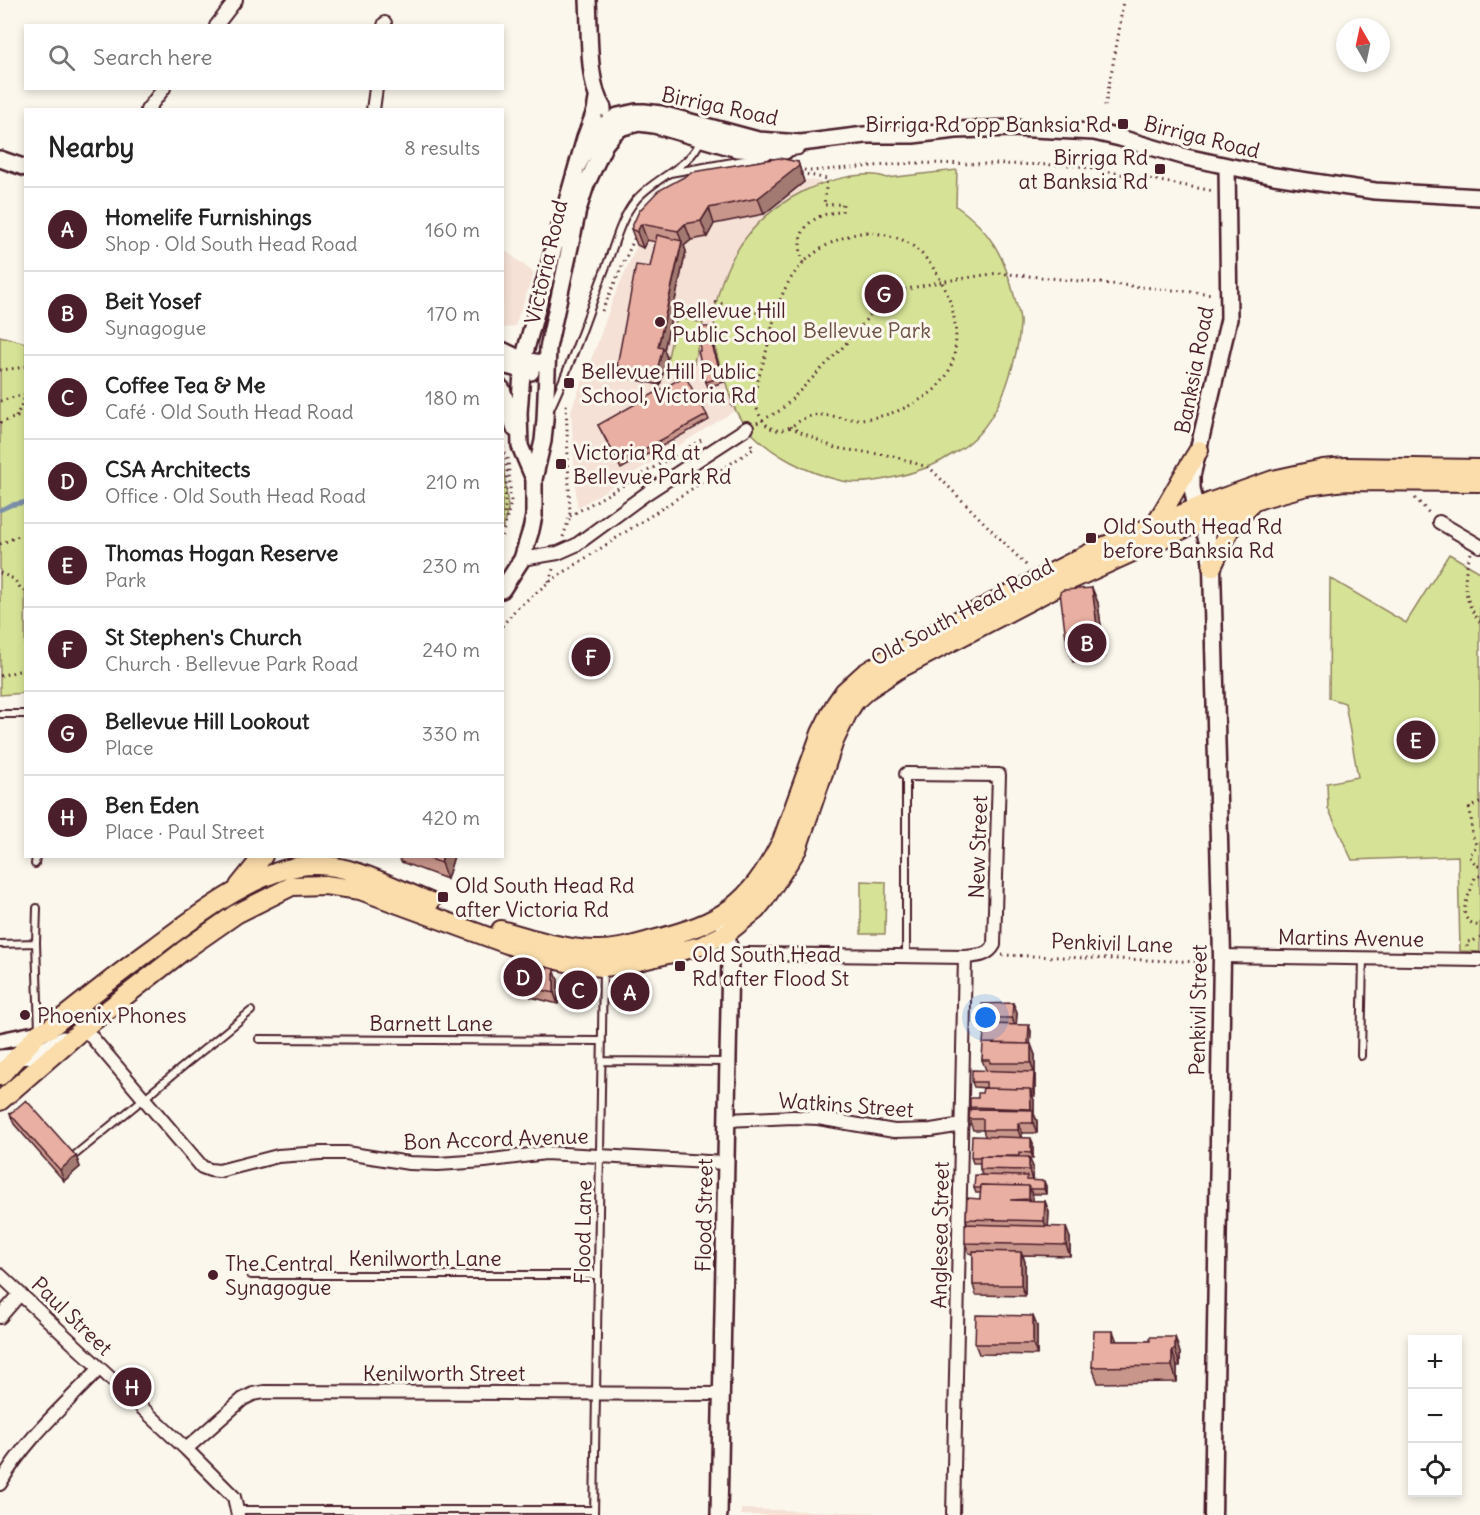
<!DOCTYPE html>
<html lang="en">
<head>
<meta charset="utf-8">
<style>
  :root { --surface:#fff; --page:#f6f6f6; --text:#222; --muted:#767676; --line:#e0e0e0; --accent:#4a1f2b }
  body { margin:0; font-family:Delius,sans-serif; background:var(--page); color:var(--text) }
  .controls { position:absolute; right:18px; bottom:18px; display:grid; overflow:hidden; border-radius:0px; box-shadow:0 3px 9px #0003 }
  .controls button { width:54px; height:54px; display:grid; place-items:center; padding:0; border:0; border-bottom:2px solid var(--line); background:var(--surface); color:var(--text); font:30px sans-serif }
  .compass { position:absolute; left:1336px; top:18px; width:54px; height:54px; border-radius:50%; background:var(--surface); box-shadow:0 3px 9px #0003; rotate:351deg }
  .you { position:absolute; left:986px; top:1018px; width:21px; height:21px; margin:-15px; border:4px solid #fff; border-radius:50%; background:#1a73e8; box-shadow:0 0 0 9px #1a73e833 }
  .badge { display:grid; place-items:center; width:39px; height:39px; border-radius:50%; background:var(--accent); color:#fff; font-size:20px; font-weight:700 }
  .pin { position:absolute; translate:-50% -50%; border:3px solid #fff; box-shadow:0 2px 6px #0006 }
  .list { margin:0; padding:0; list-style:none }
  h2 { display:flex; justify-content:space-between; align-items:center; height:78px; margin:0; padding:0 24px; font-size:26px }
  h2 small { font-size:20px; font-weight:400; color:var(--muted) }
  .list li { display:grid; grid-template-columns:39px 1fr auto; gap:18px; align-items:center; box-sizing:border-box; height:84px; padding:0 24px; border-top:2px solid var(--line) }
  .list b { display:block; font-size:22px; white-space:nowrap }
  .list p { margin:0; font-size:20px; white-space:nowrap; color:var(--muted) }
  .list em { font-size:20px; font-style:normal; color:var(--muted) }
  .icon { flex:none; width:33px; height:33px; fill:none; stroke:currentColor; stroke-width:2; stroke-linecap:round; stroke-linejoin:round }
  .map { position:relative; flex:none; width:1480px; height:1515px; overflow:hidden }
  .search { position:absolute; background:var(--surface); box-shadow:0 3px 9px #0003; left:24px; top:24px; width:480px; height:66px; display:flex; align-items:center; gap:15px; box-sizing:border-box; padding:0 21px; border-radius:0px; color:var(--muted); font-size:22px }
  .panel { position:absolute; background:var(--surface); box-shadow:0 3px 9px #0003; left:24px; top:108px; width:480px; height:750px; border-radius:0px }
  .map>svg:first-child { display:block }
  .built { fill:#f5e1d6 }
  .green { fill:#d6e396; stroke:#908160; stroke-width:1.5 }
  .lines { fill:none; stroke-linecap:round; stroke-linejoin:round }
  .stream { stroke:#7b8fa9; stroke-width:4.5 }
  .service-casing { stroke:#4a1f2b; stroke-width:10 }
  .minor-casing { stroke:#4a1f2b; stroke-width:16 }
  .tertiary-casing { stroke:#4a1f2b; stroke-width:20 }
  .secondary-casing { stroke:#4a1f2b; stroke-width:21 }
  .primary-casing { stroke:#4a1f2b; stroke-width:22 }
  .path { stroke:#4a1f2b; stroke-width:3; stroke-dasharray:1.5 4.5; stroke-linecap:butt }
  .service { stroke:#fbf7ec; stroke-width:6 }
  .minor { stroke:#fbf7ec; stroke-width:12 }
  .tertiary { stroke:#fbf7ec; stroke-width:15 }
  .secondary { stroke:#fbf7ec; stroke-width:16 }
  .primary { stroke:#faddab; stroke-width:18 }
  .wall { fill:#c8968b; stroke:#4a1f2b; stroke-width:1.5 }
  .shaded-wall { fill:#a27a71; stroke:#4a1f2b; stroke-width:1.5 }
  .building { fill:#e8afa2; stroke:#4a1f2b; stroke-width:1.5 }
  .poi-dot { fill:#4a1f2b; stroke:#fbf7ec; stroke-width:2 }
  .labels { text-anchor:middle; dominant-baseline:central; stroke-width:6; stroke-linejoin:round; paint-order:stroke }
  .street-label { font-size:21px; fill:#4a1f2b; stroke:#fbf7ec }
  .poi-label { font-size:21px; fill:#4a1f2b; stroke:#fbf7ec; text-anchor:start }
  .park-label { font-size:21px; fill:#6d5046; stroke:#fbf7ec }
</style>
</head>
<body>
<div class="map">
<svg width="1480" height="1515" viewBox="0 0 1480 1515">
  <rect width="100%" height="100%" fill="#fbf7ec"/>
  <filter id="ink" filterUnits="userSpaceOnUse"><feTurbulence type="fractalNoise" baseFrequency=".0167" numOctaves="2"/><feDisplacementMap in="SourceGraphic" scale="12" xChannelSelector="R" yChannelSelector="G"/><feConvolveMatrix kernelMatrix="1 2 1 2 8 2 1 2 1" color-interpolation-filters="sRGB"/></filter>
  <g filter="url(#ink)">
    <path class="built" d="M785,174L824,183L812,187L733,406L736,410L577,508L571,410L598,342L613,299L645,227Z
      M502,248L534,273L515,326L504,328L502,326Z
      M741,1509L877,1513V1515H741Z"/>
    <path class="green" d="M957,170L956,206C991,230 1005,258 1015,299C1017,307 1021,317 1020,325C1019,346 1013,367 1006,387C998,407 986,429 969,443C962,449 954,453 946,458C924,472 868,487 842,481C808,473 771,455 748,429C735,415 730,397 725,380C722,370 717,360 716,349C706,282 744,220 804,191C825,181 865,169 887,178Z
      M677,317L703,323L691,375L665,370Z
      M0,336L26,343L25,693L0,695Z
      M502,450L508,509L503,528H502Z
      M1449,554L1480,572V952L1460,951L1458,856L1352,860L1328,808L1327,783L1358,777L1345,703L1329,698L1330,578L1406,623Z
      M861,881L886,882L885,934H861Z"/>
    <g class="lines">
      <path class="stream" d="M0,510L11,505L26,502"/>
      <defs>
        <path id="service" d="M786,153L799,151
          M670,173L767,156
          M550,409C573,362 588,312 607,264C615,243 621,218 635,201C654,177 691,168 701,139
          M0,714H26
          M35,864L36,856
          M37,908L36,943L39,1030
          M0,944L36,943
          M906,955V774
          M259,1039L602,1041
          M1361,1056L1363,957
          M602,1061L728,1062
          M76,1154L251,1011
          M251,1275H598
          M238,1510H594
          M594,1515L603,970"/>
        <path id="minor" d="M216,26L236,0
          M384,26L385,23
          M147,110L164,88
          M373,110L376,88
          M1439,522L1480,546
          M522,559L558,553L576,545L647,493L747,428
          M730,956L747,954L965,957C977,956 988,956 994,945L999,775L906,774
          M1222,956L1480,960
          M84,1028L202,1167L210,1170L219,1171L278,1156L321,1153H346L409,1163L438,1164L485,1161L545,1153L726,1163
          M727,1120L793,1117L818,1118L894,1131L931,1130L962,1125
          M0,1275L186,1449L234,1497L238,1515
          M0,1317L20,1294
          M186,1449L243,1399L253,1394L264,1392L722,1394
          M0,1484C24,1440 65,1405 99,1369
          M953,1515L965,957"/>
        <path id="tertiary" d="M588,0C590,30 587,84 603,108
          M0,159L26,168
          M578,165L592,138L605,124L618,116L636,112H644L661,114L758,140L801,143L865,135H913L956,130L1012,128L1094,132L1120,138L1186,157L1274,176L1375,191L1480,197
          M502,350L523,360L547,364
          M502,365L531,372
          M502,389L515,429
          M534,479L520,446L519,413L523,360L563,215L585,138L595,111L597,99
          M1196,508L1192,488V476L1229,319L1227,166
          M502,590L522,559L531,530L534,516V479L543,441L545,420L548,348L578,210L586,185L605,144L615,132L623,127L639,123L654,125L737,149L785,151
          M0,1041L39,1033
          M0,1058L32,1056L63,1039
          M719,1515L730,956L727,933L724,925"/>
        <path id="secondary" d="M1197,510L1209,544L1212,567L1222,956L1213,1515"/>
        <path id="primary" d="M1155,524C1171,500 1183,474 1199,450
          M1212,567L1230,529L1250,505
          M239,886L263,856
          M501,930C531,939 563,949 595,950C615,951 634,945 653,940C723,922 748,906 782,841L821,733L835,705L844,692L865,673L912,644L1100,548L1211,502L1273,480L1323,469L1346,467L1480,469
          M0,1076L39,1033L50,1028C85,1000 119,973 155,947C195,917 262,865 314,865C351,864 396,889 430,902
          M0,1101L84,1028L183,951L236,914L292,886L325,885L360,890L540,956L579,965L603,967L622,965L701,946L727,933L756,910L764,900L797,849L834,741L848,712L855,701L867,690L897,670L1064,583L1201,521L1263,498L1307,486L1344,481L1480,482"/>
      </defs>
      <use href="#service" class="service-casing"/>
      <use href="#minor" class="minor-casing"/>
      <use href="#tertiary" class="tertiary-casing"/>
      <use href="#secondary" class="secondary-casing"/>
      <use href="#primary" class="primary-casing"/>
      <path class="path" d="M1105,106L1119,32L1123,0
        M798,169L811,171L912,163L1072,165L1214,191
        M801,173L827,179L824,205L843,204L842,212C823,212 802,221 800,243C800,250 802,257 803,263
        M867,232C881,234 898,236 910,244C953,274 978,360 929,394C906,410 879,420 852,419C839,418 823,413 811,416C800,418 793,428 782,430C765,433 754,409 755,395C756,383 761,371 764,360C772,331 776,298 794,274C810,251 840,235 867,232Z
        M715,302L775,317
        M602,311L636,235
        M0,370L26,367
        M0,401L26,394
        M731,406L744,401L755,400
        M16,417L26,395
        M0,423L16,417L26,416
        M757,423L781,410L843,347L880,303L884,294L939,282L998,273L1214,294
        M790,427L835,448L893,456L930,468L1028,567
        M502,441L507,470L504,519
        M1415,498L1431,515
        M570,516L703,439
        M502,536L511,502L508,458
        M563,537L570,516L566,401
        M0,544L26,533
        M1471,553C1461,577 1464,603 1480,622
        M0,573L14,579L21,589L26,591
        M549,582L554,566
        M502,626L516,609L549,582L753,449L750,441
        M0,676L26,669
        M1480,803L1469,807C1474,824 1468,831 1477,846L1469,856L1477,866H1480
        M1480,876L1475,877C1471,896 1451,919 1480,926
        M1467,947V942L1473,941L1480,937
        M1002,955L1204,962
        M1204,972L1205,959H1206"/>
      <use href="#service" class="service"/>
      <use href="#minor" class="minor"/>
      <use href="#tertiary" class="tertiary"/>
      <use href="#secondary" class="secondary"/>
      <use href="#primary" class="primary"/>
    </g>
    <path class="wall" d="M798,162L804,182L764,214L714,224L707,237L691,240L684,246L686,251L664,350L667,358L660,385L620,376L617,366L650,267L656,242L647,240L643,248L637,245L631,229Z
      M713,333L714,350L724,382L708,387L706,382L700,351Z
      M707,415L709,420L621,469L598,425Z
      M1092,588L1098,603L1105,657L1073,662L1067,646Z
      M399,856H454L447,879L401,862Z
      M558,980V1004L531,997L527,986Z
      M1013,1003L1017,1013L1016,1025L1031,1031L1030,1044L1035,1055V1096H1032L1034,1100V1114L1037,1121V1133H1022V1137L1033,1143V1158H1029L1033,1167L1032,1180L1046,1186V1194H1032L1033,1201H1045L1049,1212L1048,1226L1070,1238V1256L1023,1255L1025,1262V1296L976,1295L973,1285V1254L969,1253L965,1243L968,1224L966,1219L980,1199L981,1193H976L974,1188L982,1175L980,1169V1163H973L971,1157L985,1136L983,1130H973L969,1119L970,1109V1107L986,1088L974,1087L972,1082L986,1070L982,1060L986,1024L982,1015Z
      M10,1114L76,1156L80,1167L64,1181L14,1124Z
      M1037,1326V1355L979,1354L975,1344Z
      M1175,1337L1180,1353V1366H1177V1382L1098,1383L1092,1367L1116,1341H1150Z"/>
    <path class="shaded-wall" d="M798,162L804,182L764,214L758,198Z
      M709,208L714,224L707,237L701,221Z
      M641,224L647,240L643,248L637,232Z
      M685,224L691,240L684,246L686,251L664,350L667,358L660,385L656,374L658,347L682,243L678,231Z
      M711,327L713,333L714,350L724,382L712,345Z
      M1092,588L1098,603L1105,657L1099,641Z
      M443,856H454L447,879L441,863Z
      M554,969L558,980V1004L554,993Z
      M1013,1003L1017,1013L1016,1029L1012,1018Z
      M1029,1025L1031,1031L1030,1051L1028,1046Z
      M1031,1044L1035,1055V1096L1033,1090L1034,1072L1031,1063Z
      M1030,1089L1034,1100V1114L1037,1121V1133L1033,1123V1115L1031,1109Z
      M1018,1123L1022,1133V1141L1018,1130Z
      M1031,1138L1033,1143V1158L1031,1153Z
      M76,1156L80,1167L64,1181L60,1170Z
      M1029,1157L1033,1167L1032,1181L1029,1170Z
      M1044,1181L1046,1186V1194L1044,1189Z
      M1029,1186L1033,1197V1210L1029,1199Z
      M1045,1201L1049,1212L1048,1232L1044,1221Z
      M1066,1227L1070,1238V1256L1066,1245Z
      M1021,1252L1025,1262V1296L1021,1285Z
      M1033,1316L1037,1326V1355L1033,1344Z
      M1113,1331L1119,1347L1113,1341Z
      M1175,1337L1180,1353V1366L1175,1350Z
      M1172,1350L1177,1366V1382L1172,1366Z"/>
    <path class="building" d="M779,158L798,162L799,166L758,198L709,208L701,221L685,224L678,231L641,224L637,232L631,229L639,211L658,191L693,172Z
      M657,235L682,241L658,347L663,348L656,374L617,366L636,265L650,267Z
      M699,327H711L712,345L722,377L706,382L698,351H700Z
      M685,376L707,415L619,463L598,425Z
      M1092,588L1099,641L1067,646L1060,592L1063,590Z
      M423,856H443L441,863Z
      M527,962L554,969V993L527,986Z
      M1013,1003L1012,1018H985L982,1015V1004Z
      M985,1024L1029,1025L1028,1044L983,1043Z
      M983,1043L1031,1044V1063H990V1060H982Z
      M972,1070L1034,1072L1033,1090H1030V1089L986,1088V1082H972Z
      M983,1088L1030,1089L1031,1109L970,1107V1098H978V1093H982Z
      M26,1100L76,1156L60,1170L10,1114Z
      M970,1109L1033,1110V1123H1018V1130H983V1119H969Z
      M972,1136L1031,1138V1153L1019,1152V1156H980V1157H971Z
      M980,1156L1029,1157V1170L980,1169Z
      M975,1175L1027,1176V1180L1044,1181V1189H1030L1029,1186L981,1185V1188H974Z
      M981,1185L1029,1186V1199L1010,1200L1045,1201L1044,1221L966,1219L967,1198L980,1199Z
      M965,1224L1066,1227V1245L965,1243Z
      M973,1251L1021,1252V1285H973Z
      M976,1315L1033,1316V1344H975Z
      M1094,1331H1113V1341H1150V1337H1175V1350H1172V1366L1092,1367Z"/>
  </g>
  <g class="poi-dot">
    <rect x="1117" y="118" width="12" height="12" rx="3"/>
    <rect x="1154" y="163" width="12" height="12" rx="3"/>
    <circle cx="660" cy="322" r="6"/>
    <rect x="563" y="377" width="12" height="12" rx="3"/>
    <rect x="555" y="458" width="12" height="12" rx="3"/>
    <rect x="1085" y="532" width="12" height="12" rx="3"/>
    <rect x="437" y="891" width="12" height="12" rx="3"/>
    <rect x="674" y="960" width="12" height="12" rx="3"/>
    <circle cx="25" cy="1015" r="6"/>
    <circle cx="213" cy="1275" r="6"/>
  </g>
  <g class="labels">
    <g class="street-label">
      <text transform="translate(720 106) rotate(12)">Birriga Road</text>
      <text transform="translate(1202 137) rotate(14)">Birriga Road</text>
      <text transform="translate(546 262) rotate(-77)">Victoria Road</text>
      <text transform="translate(1194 370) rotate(-79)">Banksia Road</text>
      <text transform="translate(962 612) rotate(-28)">Old South Head Road</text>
      <text transform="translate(978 847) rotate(-88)">New Street</text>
      <text transform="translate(1351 938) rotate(1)">Martins Avenue</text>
      <text transform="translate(1112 943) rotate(2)">Penkivil Lane</text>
      <text transform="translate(1198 1010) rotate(-89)">Penkivil Street</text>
      <text x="431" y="1023">Barnett Lane</text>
      <text transform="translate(846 1105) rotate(4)">Watkins Street</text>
      <text transform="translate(496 1139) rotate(-2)">Bon Accord Avenue</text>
      <text transform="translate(704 1215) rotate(-89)">Flood Street</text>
      <text transform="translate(583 1232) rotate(-89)">Flood Lane</text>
      <text transform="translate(940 1235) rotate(-89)">Anglesea Street</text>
      <text x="425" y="1258">Kenilworth Lane</text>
      <text transform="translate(72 1316) rotate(44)">Paul Street</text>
      <text x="444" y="1373">Kenilworth Street</text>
    </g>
    <g class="poi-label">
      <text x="1111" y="124" text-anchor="end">Birriga Rd opp Banksia Rd</text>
      <text x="1148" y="157" text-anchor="end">Birriga Rd<tspan x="1148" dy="24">at Banksia Rd</tspan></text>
      <text x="672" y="310">Bellevue Hill<tspan x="672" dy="24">Public School</tspan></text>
      <text x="581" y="371">Bellevue Hill Public<tspan x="581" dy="24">School, Victoria Rd</tspan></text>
      <text x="573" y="452">Victoria Rd at<tspan x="573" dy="24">Bellevue Park Rd</tspan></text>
      <text x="1103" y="526">Old South Head Rd<tspan x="1103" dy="24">before Banksia Rd</tspan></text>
      <text x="455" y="885">Old South Head Rd<tspan x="455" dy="24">after Victoria Rd</tspan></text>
      <text x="692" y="954">Old South Head<tspan x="692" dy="24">Rd after Flood St</tspan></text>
      <text x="37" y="1015">Phoenix Phones</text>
      <text x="225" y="1263">The Central<tspan x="225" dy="24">Synagogue</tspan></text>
    </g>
    <g class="park-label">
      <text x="867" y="330">Bellevue Park</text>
    </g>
  </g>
</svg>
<div class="controls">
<button>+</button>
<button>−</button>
<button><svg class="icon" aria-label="locate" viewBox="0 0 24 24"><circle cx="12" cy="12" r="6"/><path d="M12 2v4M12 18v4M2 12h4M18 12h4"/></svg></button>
</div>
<svg class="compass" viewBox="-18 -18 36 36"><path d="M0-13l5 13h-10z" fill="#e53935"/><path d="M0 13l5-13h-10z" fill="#767676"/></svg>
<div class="you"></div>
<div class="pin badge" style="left:630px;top:992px">A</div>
<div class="pin badge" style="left:1087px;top:643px">B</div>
<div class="pin badge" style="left:578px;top:990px">C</div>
<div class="pin badge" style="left:523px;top:977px">D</div>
<div class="pin badge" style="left:1416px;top:740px">E</div>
<div class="pin badge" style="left:591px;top:657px">F</div>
<div class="pin badge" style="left:884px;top:294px">G</div>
<div class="pin badge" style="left:132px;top:1387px">H</div>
<div class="search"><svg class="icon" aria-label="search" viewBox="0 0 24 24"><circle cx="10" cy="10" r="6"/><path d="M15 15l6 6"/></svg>Search here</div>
<section class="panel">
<h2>Nearby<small>8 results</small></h2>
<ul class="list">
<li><span class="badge">A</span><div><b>Homelife Furnishings</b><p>Shop · Old South Head Road</p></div><em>160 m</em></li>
<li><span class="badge">B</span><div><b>Beit Yosef</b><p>Synagogue</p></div><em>170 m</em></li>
<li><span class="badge">C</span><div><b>Coffee Tea &amp; Me</b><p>Café · Old South Head Road</p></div><em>180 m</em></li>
<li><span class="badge">D</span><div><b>CSA Architects</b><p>Office · Old South Head Road</p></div><em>210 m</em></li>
<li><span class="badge">E</span><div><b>Thomas Hogan Reserve</b><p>Park</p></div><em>230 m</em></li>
<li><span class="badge">F</span><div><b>St Stephen's Church</b><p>Church · Bellevue Park Road</p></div><em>240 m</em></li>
<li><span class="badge">G</span><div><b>Bellevue Hill Lookout</b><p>Place</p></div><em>330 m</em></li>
<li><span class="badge">H</span><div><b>Ben Eden</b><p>Place · Paul Street</p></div><em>420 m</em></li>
</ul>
</section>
</div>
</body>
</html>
